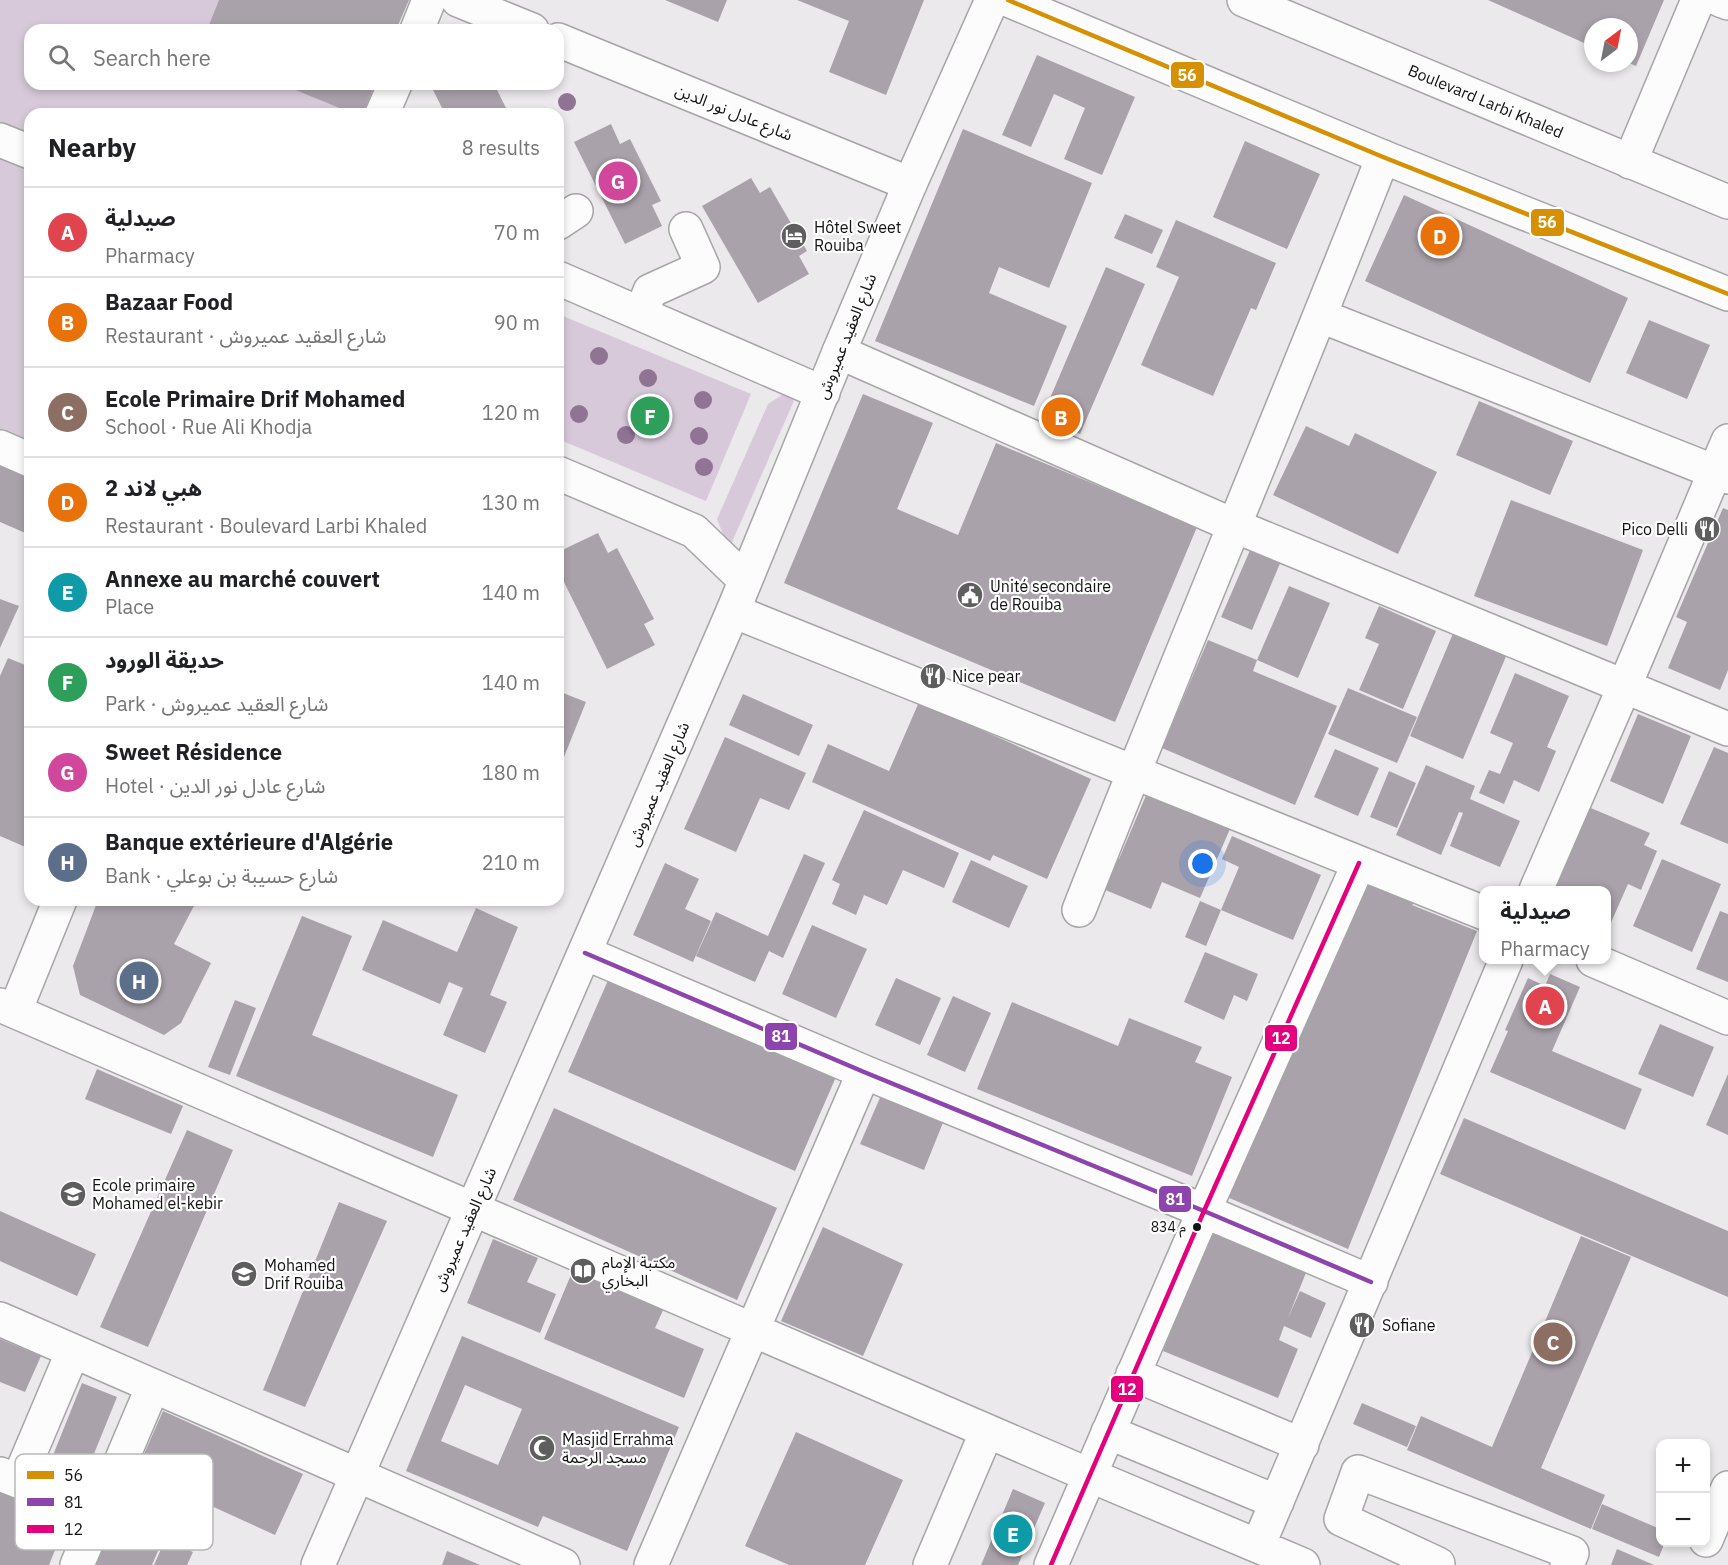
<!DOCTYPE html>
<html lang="en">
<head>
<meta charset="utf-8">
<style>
  :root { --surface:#fff; --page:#f6f6f6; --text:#202124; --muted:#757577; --line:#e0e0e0; --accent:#5f5e5f }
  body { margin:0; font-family:"IBM Plex Sans","Noto Sans Arabic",sans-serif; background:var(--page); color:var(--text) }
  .controls { position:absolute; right:18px; bottom:18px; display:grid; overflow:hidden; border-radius:12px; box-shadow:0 3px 9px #0003 }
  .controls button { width:54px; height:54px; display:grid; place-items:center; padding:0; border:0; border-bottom:2px solid var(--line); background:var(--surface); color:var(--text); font:30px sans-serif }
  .compass { position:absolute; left:1584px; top:18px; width:54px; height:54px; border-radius:50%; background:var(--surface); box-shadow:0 3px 9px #0003; rotate:32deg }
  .you { position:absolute; left:1203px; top:864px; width:21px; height:21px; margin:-15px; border:4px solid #fff; border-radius:50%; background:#1a73e8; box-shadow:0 0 0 9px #1a73e833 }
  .badge { display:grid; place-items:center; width:39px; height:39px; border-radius:50%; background:var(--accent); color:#fff; font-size:20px; font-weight:700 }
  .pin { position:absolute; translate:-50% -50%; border:3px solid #fff; box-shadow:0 2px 6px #0006 }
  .popup { position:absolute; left:1479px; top:886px; width:132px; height:78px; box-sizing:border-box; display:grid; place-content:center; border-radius:12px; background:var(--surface); filter:drop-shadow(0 2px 4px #0005); font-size:20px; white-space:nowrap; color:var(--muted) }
  .popup b { font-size:22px; color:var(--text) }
  .popup::after { content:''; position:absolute; left:50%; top:100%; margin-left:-12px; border:12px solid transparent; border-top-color:var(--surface) }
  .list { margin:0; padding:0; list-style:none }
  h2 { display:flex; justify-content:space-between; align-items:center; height:78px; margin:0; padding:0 24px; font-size:26px }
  h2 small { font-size:20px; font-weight:400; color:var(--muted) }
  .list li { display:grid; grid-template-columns:39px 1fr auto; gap:18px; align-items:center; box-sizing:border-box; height:90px; padding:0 24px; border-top:2px solid var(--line) }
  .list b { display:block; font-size:22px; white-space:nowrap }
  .list p { margin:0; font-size:20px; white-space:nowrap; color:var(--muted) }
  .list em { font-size:20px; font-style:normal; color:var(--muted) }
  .icon { flex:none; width:33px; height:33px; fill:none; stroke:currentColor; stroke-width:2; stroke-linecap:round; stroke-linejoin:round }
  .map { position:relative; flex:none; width:1728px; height:1565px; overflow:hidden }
  .search { position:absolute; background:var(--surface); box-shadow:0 3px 9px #0003; left:24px; top:24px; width:540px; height:66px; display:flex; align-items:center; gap:15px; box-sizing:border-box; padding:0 21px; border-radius:18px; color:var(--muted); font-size:22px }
  .panel { position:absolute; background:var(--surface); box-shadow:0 3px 9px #0003; left:24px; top:108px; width:540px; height:798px; border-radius:18px }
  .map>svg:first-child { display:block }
  .green { fill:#d7c9d9 }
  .building { fill:#aaa2aa; fill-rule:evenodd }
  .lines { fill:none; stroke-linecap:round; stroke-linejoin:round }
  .minor-casing { stroke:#a6a4a6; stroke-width:36 }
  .major-casing { stroke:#a6a4a6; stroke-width:36 }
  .minor { stroke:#fcfcfc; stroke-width:33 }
  .major { stroke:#fcfcfc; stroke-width:33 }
  .bus-1-casing { stroke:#fff; stroke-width:9 }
  .bus-2-casing { stroke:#fff; stroke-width:9 }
  .bus-3-casing { stroke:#fff; stroke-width:9 }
  .bus-1 { stroke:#d59003; stroke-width:4.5 }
  .bus-2 { stroke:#8e44ad; stroke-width:4.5 }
  .bus-3 { stroke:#e5007d; stroke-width:4.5 }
  .tree { fill:#907494 }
  .bus-dot { fill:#141314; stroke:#fff; stroke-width:2 }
  .labels { text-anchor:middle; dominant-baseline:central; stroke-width:4.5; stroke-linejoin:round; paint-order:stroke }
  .bus-label { font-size:14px; fill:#141314; stroke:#fff; text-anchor:end }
  .street-label { font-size:16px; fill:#141314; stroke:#fff }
  .poi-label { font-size:16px; fill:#141314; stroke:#fff; text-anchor:start }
  .key { fill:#fff; stroke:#b8b8b8; stroke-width:1.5 }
  .key-label { font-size:16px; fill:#141314 }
  .line-badge { stroke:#fff; stroke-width:2 }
  .badge-label { font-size:16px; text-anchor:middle; font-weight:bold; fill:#fff }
</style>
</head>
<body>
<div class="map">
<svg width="1728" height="1565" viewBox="0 0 1728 1565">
  <rect width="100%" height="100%" fill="#ebe9eb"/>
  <path class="green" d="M0,0H308L382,30H30V84H372L360,114H30V443L0,431Z
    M558,314L751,394L706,501L558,439Z
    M796,390L793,403L729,549L717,519L768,404L782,395Z"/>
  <path class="building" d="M219,0H409L396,30H207Z
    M665,0H727L718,22Z
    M797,0H924L886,95L829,72L849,21Z
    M1488,0H1664L1636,66L1629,63V27H1593V47Z
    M1037,55L1135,97L1102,175L1064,159L1085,108L1054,94L1031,147L1002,135Z
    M281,84H375L363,114H354Z
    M430,84H494L509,114H445Z
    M611,124L620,144L630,139L661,201L652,205L662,226L625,244L574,142Z
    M963,129L1092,183L1049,288L999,267L989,293L1067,326L1034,406L875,341Z
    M1245,141L1320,174L1287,249L1213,217Z
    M751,178L760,193L770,187L807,251L799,256L809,274L758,303L702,206Z
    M1404,195L1628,298L1590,383L1365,281Z
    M1125,214L1163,230L1152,254L1114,238Z
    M1176,220L1276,263L1256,310L1251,308L1213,396L1141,365L1179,277L1156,267Z
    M1106,267L1145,284L1080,434L1042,417Z
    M1649,320L1710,345L1687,399L1626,373Z
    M863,394L933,423L897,509L958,535L996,443L1197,527L1115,722L784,583Z
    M1479,401L1573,441L1550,495L1456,455Z
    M1306,426L1349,446L1355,433L1437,472L1398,554L1273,495Z
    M0,455L30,467V535L0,522Z
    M1511,500L1643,550L1607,646L1474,596Z
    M1723,508L1728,510V670L1720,690L1668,668L1687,622L1676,617Z
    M598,533L608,553L617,548L654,619L644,624L655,645L607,669L558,570V552Z
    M1251,548L1281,561L1252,630L1221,617Z
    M1289,586L1330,603L1298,678L1257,660Z
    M0,599L19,606L0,648Z
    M1379,606L1436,631L1403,709L1359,690L1379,644L1365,638Z
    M1454,631L1507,654L1463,759L1410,736Z
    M1208,640L1257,660L1253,671L1337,706L1295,805L1162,748Z
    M8,658L30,667V849L0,836V676Z
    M1515,673L1569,696L1547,747L1556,751L1539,792L1514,780L1504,804L1479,793L1489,770L1500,774L1513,743L1490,733Z
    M1348,688L1417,717L1397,763L1328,734Z
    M558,691L586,702L558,772Z
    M743,694L813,725L799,756L729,725Z
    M919,702L1091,779L1047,879L993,855L990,861L812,782L828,744L889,771Z
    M1638,714L1691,736L1663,804L1610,781Z
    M725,737L806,773L789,810L760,798L736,852L684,829Z
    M1714,747L1728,753V844L1680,824Z
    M1335,749L1379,768L1358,816L1314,797Z
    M1426,765L1475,786L1470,799L1520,821L1500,867L1450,846L1463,813L1459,812L1441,855L1396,835Z
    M1389,771L1416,783L1397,828L1370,817Z
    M1147,793L1230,829L1200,898L1162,882L1151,909L1103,889L1116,857L1119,859Z
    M1586,806L1650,833L1644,845L1657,851L1641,890L1628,884L1609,927L1606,926V890H1549Z
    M864,810L959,853L944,888L903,870L887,905L864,895L856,915L832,904L840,884L832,880Z
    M1232,836L1321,875L1293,940L1221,910L1239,867L1222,859Z
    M804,854L825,863L783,958L769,951L755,982L696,956L716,912L768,936Z
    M1662,859L1721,884L1692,952L1633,926Z
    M971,860L1028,886L1009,928L952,902Z
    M665,863L699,879L685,909L711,921L693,962L633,935Z
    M1364,880L1415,902L1412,905L1477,931L1348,1249L1227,1197Z
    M98,900H185L195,904L174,944L211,963L181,1023L164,1035L80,995L73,966Z
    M1200,901L1221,910L1206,946L1185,937Z
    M476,908L518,927L490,995L507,1002L485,1053L443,1035L463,988L449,982L440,1004L362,970L383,920L457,952Z
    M1720,911L1728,914V982L1696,969Z
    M302,916L352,936L312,1035L458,1095L433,1157L236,1076Z
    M812,925L867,949L836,1018L782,994Z
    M1205,952L1258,974L1247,1001L1234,995L1224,1020L1184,1002Z
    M1550,974L1580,987L1552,1051L1642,1089L1625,1130L1490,1072L1508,1031L1505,1030L1528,978L1545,986Z
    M609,978L836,1077L795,1171L568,1072Z
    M896,978L941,998L920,1045L875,1025Z
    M953,996L991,1013L965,1072L927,1055Z
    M235,1000L256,1008L230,1075L208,1067Z
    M1012,1002L1118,1046L1129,1018L1202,1047L1195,1062L1232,1077L1192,1176L977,1089Z
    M1660,1024L1714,1047L1693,1097L1638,1074Z
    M97,1069L183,1106L171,1134L85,1099Z
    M1728,1074V1135L1706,1125Z
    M882,1093L944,1120L924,1170L860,1144Z
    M554,1108L777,1208L737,1300L513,1200Z
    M1464,1118L1728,1231V1297L1440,1174Z
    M187,1130L233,1150L148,1347L100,1327Z
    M339,1202L387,1221L305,1407L263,1390Z
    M0,1211L96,1254L77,1296L0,1261Z
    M823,1227L903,1264L863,1356L781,1321Z
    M1214,1227L1309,1265L1288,1318L1300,1291L1326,1303L1311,1338L1284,1326L1279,1340L1298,1349L1278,1398L1163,1351Z
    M1581,1236L1631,1257L1541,1468L1605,1495L1591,1529L1407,1450L1421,1416L1492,1447Z
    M493,1239L538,1258L527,1282L556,1294L540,1333L467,1303Z
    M573,1270L664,1308L655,1328L704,1349L684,1398L544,1339Z
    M462,1336L679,1427L627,1551L543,1516L538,1527L406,1471ZM465,1385L522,1409L498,1465L441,1441Z
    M0,1339L41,1356L25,1392L0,1382Z
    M82,1383L117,1397L49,1565H0V1486L35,1500Z
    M1362,1403L1416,1426L1407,1447L1353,1424Z
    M163,1411L303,1474L275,1535L183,1493L152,1565H95Z
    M796,1432L903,1480L865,1565H789L745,1546Z
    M1013,1489L1045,1503L1018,1565H981Z
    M1602,1504L1660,1529V1542H1665L1659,1557L1592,1529Z
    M165,1540L193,1552L187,1565H154Z
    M1617,1549L1654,1565H1611Z
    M447,1551L480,1565H442Z"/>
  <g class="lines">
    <defs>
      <path id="minor" d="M458,0L532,30
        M1720,0L1728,3
        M417,30L429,0
        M558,40L910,184
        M382,114L395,84
        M0,140L30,152
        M1630,162L1698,0
        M558,223L576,211
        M558,278L823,393
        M641,314L650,291L703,267L686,229
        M1321,316L1728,477
        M839,352L1235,526L1728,729
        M0,447L30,460
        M558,473L694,531L745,580
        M733,611L1484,913
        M1536,890L1625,685L1728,441
        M1079,910C1178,658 1284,409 1383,157
        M585,953L864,1072L1204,1211L1371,1282
        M1593,960L1728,1018
        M0,1005L1089,1475L1303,1565
        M15,1011L60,900
        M0,1319L563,1565
        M1133,1374L1302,1445
        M1108,1432L1277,1502
        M0,1474L18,1481L73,1351
        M1706,1540L1728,1488
        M1258,1546L1506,960
        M77,1565L153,1386
        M651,1565L864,1072
        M930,1565L987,1431
        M1051,1565L1204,1211L1359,863
        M1438,1565V1564L1341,1519L1358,1472L1572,1553L1567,1565"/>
      <g id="major">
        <path d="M1008,0L1383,157L1728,294"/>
        <path id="s1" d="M1244,0L1728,202"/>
        <path d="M318,1565L733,611L839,352L910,184L992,0"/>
      </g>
    </defs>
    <use href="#minor" class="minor-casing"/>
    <use href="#major" class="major-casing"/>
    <use href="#minor" class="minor"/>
    <use href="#major" class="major"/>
    <defs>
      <path id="bus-1" d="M1008,0L1383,157L1728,294"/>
      <path id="bus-2" d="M585,953L864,1072L1204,1211L1371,1282"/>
      <path id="bus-3" d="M1051,1565L1204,1211L1359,863"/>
    </defs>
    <use href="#bus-1" class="bus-1-casing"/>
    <use href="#bus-2" class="bus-2-casing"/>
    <use href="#bus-3" class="bus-3-casing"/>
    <use href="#bus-1" class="bus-1"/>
    <use href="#bus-2" class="bus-2"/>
    <use href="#bus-3" class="bus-3"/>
  </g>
  <g class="tree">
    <circle cx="567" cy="102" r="9"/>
    <circle cx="599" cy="356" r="9"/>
    <circle cx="648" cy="378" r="9"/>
    <circle cx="703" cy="400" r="9"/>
    <circle cx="579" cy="414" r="9"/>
    <circle cx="654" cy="415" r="9"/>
    <circle cx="626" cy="435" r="9"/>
    <circle cx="699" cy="436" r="9"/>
    <circle cx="704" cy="467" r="9"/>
  </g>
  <defs>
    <symbol id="hotel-disc" viewBox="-11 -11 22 22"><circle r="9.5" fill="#5f5e5f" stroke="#fff"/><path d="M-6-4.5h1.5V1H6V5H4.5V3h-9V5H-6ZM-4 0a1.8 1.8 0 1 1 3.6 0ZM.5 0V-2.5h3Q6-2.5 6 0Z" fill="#fff"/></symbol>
    <symbol id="restaurant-disc" viewBox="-11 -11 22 22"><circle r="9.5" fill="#5f5e5f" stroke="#fff"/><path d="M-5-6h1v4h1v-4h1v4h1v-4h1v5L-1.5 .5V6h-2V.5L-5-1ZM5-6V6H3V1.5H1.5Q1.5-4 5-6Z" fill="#fff"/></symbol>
    <symbol id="civic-disc" viewBox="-11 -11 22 22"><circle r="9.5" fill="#5f5e5f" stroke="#fff"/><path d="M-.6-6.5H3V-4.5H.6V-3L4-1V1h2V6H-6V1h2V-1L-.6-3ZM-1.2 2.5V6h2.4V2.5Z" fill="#fff"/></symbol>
    <symbol id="school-disc" viewBox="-11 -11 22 22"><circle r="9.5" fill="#5f5e5f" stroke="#fff"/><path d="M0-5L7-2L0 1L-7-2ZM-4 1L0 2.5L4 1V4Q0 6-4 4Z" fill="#fff"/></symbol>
    <symbol id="library-disc" viewBox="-11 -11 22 22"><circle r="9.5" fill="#5f5e5f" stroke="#fff"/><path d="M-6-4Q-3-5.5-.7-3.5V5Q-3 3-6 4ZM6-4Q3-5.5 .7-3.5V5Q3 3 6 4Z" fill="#fff"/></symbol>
    <symbol id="mosque-disc" viewBox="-11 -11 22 22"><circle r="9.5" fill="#5f5e5f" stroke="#fff"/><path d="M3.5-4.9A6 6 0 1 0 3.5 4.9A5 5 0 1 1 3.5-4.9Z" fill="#fff"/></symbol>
  </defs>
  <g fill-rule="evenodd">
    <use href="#hotel-disc" x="779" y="221" width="30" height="30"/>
    <use href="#restaurant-disc" x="1692" y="514" width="30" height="30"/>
    <use href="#civic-disc" x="955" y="580" width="30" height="30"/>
    <use href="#restaurant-disc" x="918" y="661" width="30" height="30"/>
    <use href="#school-disc" x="58" y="1179" width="30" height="30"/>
    <use href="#library-disc" x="568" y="1256" width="30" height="30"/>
    <use href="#school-disc" x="229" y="1259" width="30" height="30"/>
    <use href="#restaurant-disc" x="1347" y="1310" width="30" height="30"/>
    <use href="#mosque-disc" x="527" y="1433" width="30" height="30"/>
  </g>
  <circle class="bus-dot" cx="1197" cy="1227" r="5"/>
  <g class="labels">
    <g class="bus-label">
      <text x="1186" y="1227">م 834</text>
    </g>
    <g class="street-label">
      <text stroke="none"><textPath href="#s1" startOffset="262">Boulevard Larbi Khaled</textPath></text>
      <text transform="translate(734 112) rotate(22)">شارع عادل نور الدين</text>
      <text transform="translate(846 336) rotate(-68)">شارع العقيد عميروش</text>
      <text transform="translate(658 784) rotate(-67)">شارع العقيد عميروش</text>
      <text transform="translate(464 1229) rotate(-66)">شارع العقيد عميروش</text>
    </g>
    <g class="poi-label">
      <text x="814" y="227">Hôtel Sweet<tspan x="814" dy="18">Rouiba</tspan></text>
      <text x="1688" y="529" text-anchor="end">Pico Delli</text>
      <text x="990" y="586">Unité secondaire<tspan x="990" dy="18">de Rouiba</tspan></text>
      <text x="952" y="676">Nice pear</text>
      <text x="92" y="1185">Ecole primaire<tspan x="92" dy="18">Mohamed el-kebir</tspan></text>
      <text x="602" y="1262">مكتبة الإمام<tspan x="602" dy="18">البخاري</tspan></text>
      <text x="264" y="1265">Mohamed<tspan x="264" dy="18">Drif Rouiba</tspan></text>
      <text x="1382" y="1325">Sofiane</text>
      <text x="562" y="1439">Masjid Errahma<tspan x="562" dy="18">مسجد الرحمة</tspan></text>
    </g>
  </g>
  <rect x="15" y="1454" width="198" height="96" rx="9" class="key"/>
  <rect x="27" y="1471" width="27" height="8" fill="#d59003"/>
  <rect x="27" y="1498" width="27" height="8" fill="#8e44ad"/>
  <rect x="27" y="1525" width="27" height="8" fill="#e5007d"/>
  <g class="key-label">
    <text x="64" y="1481">56</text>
    <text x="64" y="1508">81</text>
    <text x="64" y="1535">12</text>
  </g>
  <g class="line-badge">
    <rect x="1170" y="61" width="35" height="28" rx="6" fill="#d59003"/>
    <rect x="1530" y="208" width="35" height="29" rx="6" fill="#d59003"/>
    <rect x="764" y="1022" width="34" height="29" rx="6" fill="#8e44ad"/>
    <rect x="1264" y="1024" width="34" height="28" rx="6" fill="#e5007d"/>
    <rect x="1158" y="1185" width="34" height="28" rx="6" fill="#8e44ad"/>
    <rect x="1110" y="1375" width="34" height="28" rx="6" fill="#e5007d"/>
  </g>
  <g class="badge-label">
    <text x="1187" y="81">56</text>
    <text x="1547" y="228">56</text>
    <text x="781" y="1042">81</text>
    <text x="1281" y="1044">12</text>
    <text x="1175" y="1205">81</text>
    <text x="1127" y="1395">12</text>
  </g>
</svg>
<div class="controls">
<button>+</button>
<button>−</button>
</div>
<svg class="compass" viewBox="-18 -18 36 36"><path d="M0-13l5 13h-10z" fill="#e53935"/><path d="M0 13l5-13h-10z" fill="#757577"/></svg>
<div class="you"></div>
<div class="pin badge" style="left:1545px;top:1006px;background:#e0444e">A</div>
<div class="popup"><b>صيدلية</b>Pharmacy</div>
<div class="pin badge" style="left:1061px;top:417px;background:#e8710a">B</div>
<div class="pin badge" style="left:1553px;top:1342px;background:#8d6e63">C</div>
<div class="pin badge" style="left:1440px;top:236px;background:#e8710a">D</div>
<div class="pin badge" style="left:1013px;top:1534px;background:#0f9aa8">E</div>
<div class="pin badge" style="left:650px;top:416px;background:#2e9e5b">F</div>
<div class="pin badge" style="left:618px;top:181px;background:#d1479c">G</div>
<div class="pin badge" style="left:139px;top:981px;background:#5c6f8a">H</div>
<div class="search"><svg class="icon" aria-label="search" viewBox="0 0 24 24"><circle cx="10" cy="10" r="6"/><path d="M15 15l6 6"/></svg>Search here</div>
<section class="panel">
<h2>Nearby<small>8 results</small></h2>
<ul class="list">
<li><span class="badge" style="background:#e0444e">A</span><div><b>صيدلية</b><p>Pharmacy</p></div><em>70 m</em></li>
<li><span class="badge" style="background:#e8710a">B</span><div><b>Bazaar Food</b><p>Restaurant · شارع العقيد عميروش</p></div><em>90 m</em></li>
<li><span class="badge" style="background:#8d6e63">C</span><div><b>Ecole Primaire Drif Mohamed</b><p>School · Rue Ali Khodja</p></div><em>120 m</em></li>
<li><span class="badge" style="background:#e8710a">D</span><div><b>هبي لاند 2</b><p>Restaurant · Boulevard Larbi Khaled</p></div><em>130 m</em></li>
<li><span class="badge" style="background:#0f9aa8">E</span><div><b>Annexe au marché couvert</b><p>Place</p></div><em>140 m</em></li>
<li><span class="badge" style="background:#2e9e5b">F</span><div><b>حديقة الورود</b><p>Park · شارع العقيد عميروش</p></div><em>140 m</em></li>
<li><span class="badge" style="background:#d1479c">G</span><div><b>Sweet Résidence</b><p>Hotel · شارع عادل نور الدين</p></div><em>180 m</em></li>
<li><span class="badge" style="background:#5c6f8a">H</span><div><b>Banque extérieure d'Algérie</b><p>Bank · شارع حسيبة بن بوعلي</p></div><em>210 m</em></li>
</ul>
</section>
</div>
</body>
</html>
